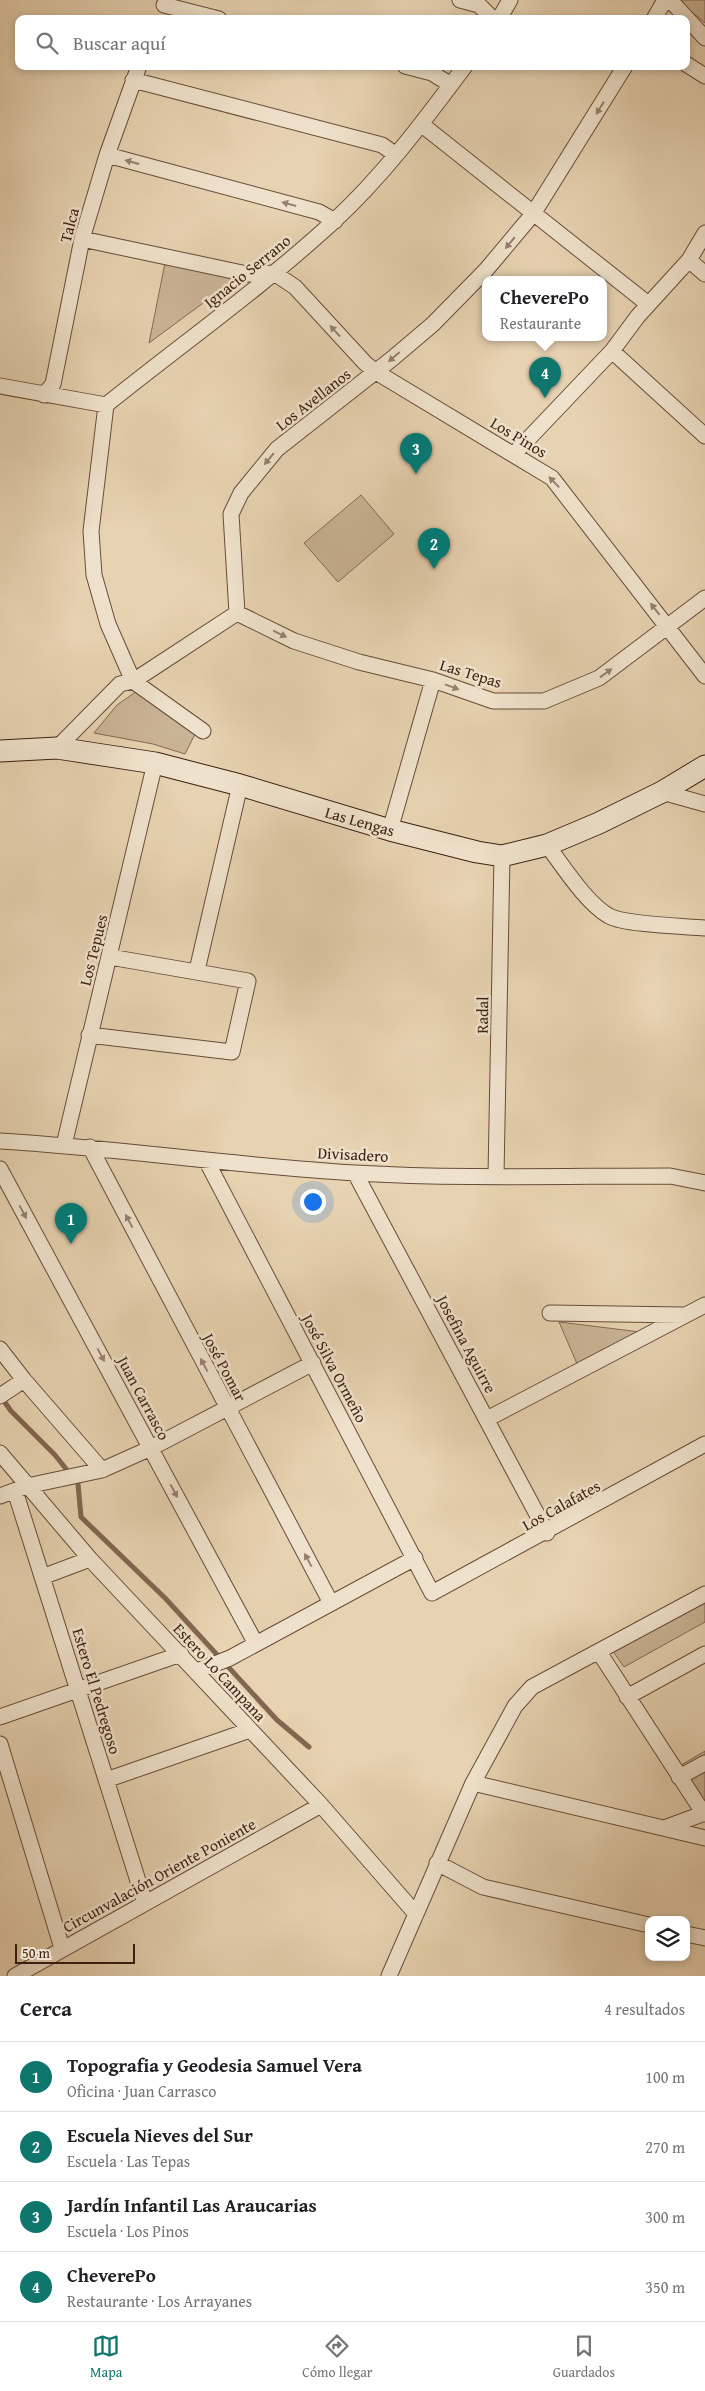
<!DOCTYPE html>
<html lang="es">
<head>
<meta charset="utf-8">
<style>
  :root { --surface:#fff; --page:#f6f6f6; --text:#202124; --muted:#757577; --line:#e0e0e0; --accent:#0f766e }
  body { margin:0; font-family:"Gentium Book Plus",serif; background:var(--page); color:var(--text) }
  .controls { position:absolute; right:15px; bottom:15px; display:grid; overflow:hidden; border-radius:10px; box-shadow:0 2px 8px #0003 }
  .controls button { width:45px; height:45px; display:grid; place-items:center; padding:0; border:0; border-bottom:1px solid var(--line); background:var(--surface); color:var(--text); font:25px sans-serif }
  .scale { position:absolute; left:15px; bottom:12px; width:120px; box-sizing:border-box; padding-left:5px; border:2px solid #3f1f10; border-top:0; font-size:14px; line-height:18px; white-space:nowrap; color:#3f1f10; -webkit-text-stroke:4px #efe2cc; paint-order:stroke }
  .you { position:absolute; left:312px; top:1201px; width:18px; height:18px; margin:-12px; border:4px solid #fff; border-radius:50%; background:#1a73e8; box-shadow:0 0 0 8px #1a73e833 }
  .badge { display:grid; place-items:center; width:32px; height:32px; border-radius:50%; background:var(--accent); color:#fff; font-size:16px; font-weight:700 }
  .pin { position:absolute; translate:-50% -41px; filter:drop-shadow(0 1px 2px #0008) }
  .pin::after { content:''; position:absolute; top:26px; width:18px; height:15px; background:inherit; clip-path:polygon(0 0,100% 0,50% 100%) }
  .popup { position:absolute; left:482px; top:276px; width:125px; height:65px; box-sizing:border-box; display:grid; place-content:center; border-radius:10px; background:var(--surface); filter:drop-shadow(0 1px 4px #0005); font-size:16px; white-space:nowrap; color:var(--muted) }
  .popup b { font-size:19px; color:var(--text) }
  .popup::after { content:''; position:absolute; left:50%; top:100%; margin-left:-10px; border:10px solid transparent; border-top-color:var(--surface) }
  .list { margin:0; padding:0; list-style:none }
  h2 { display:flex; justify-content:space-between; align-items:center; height:65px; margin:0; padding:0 20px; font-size:21px }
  h2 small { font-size:16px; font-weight:400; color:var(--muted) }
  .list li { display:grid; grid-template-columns:32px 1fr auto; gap:15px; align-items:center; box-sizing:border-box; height:70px; padding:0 20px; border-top:1px solid var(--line) }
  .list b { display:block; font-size:19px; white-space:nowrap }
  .list p { margin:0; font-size:16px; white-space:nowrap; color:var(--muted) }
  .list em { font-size:16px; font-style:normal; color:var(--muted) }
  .icon { flex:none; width:28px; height:28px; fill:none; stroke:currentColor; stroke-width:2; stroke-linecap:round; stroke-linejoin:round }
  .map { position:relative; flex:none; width:705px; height:1976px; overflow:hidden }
  .search { position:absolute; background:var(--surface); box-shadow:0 2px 8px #0003; left:15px; right:15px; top:15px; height:55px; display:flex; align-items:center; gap:12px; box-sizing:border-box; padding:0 18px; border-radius:10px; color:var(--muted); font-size:19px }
  .sheet { height:345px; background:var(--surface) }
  nav { display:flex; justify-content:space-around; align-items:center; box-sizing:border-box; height:70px; border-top:1px solid var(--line); background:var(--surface); font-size:14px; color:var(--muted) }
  nav a { display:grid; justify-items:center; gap:2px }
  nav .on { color:var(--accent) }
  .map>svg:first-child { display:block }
  .green { fill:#cab496; stroke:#846a53 }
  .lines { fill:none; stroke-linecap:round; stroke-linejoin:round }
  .stream { stroke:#826650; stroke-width:5 }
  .street-casing { stroke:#694c38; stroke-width:17 }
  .secondary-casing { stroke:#3f1f10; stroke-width:23 }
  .street { stroke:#efe2cc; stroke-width:15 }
  .secondary { stroke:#efe2cc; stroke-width:21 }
  .oneway { fill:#97806e }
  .labels { text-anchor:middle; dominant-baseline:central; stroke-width:5; stroke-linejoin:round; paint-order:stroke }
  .street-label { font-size:16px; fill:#3f1f10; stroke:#efe2cc }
</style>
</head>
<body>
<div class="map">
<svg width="705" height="1976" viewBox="0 0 705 1976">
  <rect width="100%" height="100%" fill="#e7d2b1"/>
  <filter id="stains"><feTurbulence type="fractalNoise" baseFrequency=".004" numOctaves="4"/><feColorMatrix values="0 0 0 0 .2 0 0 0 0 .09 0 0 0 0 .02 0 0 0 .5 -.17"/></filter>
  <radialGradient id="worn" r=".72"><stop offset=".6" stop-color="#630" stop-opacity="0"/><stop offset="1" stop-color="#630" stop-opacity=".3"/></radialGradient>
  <path class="green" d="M671,0H705V23L697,16Z
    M165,263L237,278L149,343Z
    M361,495L394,534L338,582L304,543Z
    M137,691L195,734L185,754L153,744L94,733L117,705Z
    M559,1322L657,1334L581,1373Z
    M705,1589V1622L624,1667L607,1643Z
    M705,1751V1804L676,1768Z"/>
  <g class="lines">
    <path class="stream" d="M1,1397L11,1411L55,1455L78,1484L81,1517L165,1598L277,1720L309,1747"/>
    <defs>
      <path id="street" d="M460,0L479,5L493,19
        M670,0L705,38
        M164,5L219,19
        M499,19L510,0
        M654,19L665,0
        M686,64L705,76
        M405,66L432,73L451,85
        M133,80L382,145L396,155
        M421,124L648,304
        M107,155L319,212L335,221
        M82,239L247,274L274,273L295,287L365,363L376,372L552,478L705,676
        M689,260L705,274
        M612,351L705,436
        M0,386L106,405C182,344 261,288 333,222C383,176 424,121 465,66
        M44,395L53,384L82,239L107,155L139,66
        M106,405L91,531L94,575L108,624L133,681L203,731
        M514,454L612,351L638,316L689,260L705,233
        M237,613L231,514L241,493L277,449L393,358L433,324L486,270L533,214L625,66
        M237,613L294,641L359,662L433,680L493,701H544L599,678L705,598
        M57,748L120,684L133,681L147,672L237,613
        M662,792L705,804
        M390,830L433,680
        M547,845C563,866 586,903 609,916C626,925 683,926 705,928
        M198,966L240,785
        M89,1035L232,1052L248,981L110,957
        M0,1141C119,1148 236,1166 355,1173C459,1179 565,1176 670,1176L705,1183
        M64,1145L155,763
        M90,1147L331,1603
        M206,1160L432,1593L705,1444
        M0,1169L256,1644
        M355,1173L547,1533
        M496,1176L502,856
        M550,1313L683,1315
        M0,1349L24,1380L0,1396
        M24,1380L102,1470
        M487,1419L705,1305
        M0,1453L90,1559L321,1805L416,1914
        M15,1491L145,1903
        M0,1496L27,1486L102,1470L151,1448L313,1363
        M42,1577L90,1559
        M599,1652L704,1814
        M197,1671L230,1658L415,1558
        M627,1697L705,1654
        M0,1717L181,1654
        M0,1744L62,1948
        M679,1777L705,1763
        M106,1780L250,1730
        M473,1783L705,1838
        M664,1828L705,1813
        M437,1863L483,1887L649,1925
        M686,1934L705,1938
        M15,1976L321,1805
        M389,1976L473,1783L515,1706L532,1687L705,1594"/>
      <path id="secondary" d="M0,751L57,748L155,763L240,785L390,830L477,852L502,856L547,845L599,823L662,792L705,766"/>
    </defs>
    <use href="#street" class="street-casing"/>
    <use href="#secondary" class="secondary-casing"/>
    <use href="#street" class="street"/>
    <use href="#secondary" class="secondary"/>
  </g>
  <defs><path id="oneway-solid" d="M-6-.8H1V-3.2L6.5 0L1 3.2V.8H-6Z" transform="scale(1.25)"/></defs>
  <g class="oneway">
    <use href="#oneway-solid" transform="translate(600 108) rotate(122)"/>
    <use href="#oneway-solid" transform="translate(132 162) rotate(-165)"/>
    <use href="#oneway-solid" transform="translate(289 204) rotate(-165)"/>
    <use href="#oneway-solid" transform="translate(510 243) rotate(130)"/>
    <use href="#oneway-solid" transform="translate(335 331) rotate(-133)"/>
    <use href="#oneway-solid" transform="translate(394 357) rotate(139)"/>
    <use href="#oneway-solid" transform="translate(269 459) rotate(130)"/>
    <use href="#oneway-solid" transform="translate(554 482) rotate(-134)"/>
    <use href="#oneway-solid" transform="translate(655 609) rotate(-128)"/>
    <use href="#oneway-solid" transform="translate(280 634) rotate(26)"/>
    <use href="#oneway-solid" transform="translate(606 673) rotate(-36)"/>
    <use href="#oneway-solid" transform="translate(452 687) rotate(20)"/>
    <use href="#oneway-solid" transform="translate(23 1212) rotate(62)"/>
    <use href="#oneway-solid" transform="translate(129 1221) rotate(-118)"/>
    <use href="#oneway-solid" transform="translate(101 1355) rotate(62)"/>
    <use href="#oneway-solid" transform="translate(204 1365) rotate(-118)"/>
    <use href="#oneway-solid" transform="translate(174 1491) rotate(62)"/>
    <use href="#oneway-solid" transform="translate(308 1560) rotate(-118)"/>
  </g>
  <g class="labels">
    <g class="street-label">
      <text transform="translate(69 225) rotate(-75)">Talca</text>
      <text transform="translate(247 271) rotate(-39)">Ignacio Serrano</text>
      <text transform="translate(313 399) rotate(-38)">Los Avellanos</text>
      <text transform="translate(519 437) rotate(31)">Los Pinos</text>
      <text transform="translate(471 673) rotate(17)">Las Tepas</text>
      <text transform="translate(360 821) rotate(16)">Las Lengas</text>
      <text transform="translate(93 950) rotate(-76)">Los Tepues</text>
      <text transform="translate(482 1015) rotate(-89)">Radal</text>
      <text transform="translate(353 1154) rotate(3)">Divisadero</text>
      <text transform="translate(467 1344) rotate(62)">Josefina Aguirre</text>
      <text transform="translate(225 1367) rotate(62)">José Pomar</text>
      <text transform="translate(335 1368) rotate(62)">José Silva Ormeño</text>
      <text transform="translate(144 1398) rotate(62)">Juan Carrasco</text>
      <text transform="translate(561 1505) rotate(-29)">Los Calafates</text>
      <text transform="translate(220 1672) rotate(47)">Estero Lo Campana</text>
      <text transform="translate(97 1691) rotate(73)">Estero El Pedregoso</text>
      <text transform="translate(159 1875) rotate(-29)">Circunvalación Oriente Poniente</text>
    </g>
  </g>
  <rect width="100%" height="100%" filter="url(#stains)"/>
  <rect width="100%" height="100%" fill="url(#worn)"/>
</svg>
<div class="controls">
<button><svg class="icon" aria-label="layers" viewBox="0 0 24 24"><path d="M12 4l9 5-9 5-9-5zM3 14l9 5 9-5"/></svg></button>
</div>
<div class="scale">50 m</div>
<div class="you"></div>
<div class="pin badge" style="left:71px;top:1244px">1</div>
<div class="pin badge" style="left:434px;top:569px">2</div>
<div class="pin badge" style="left:416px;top:474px">3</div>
<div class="pin badge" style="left:545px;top:398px">4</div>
<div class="popup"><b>CheverePo</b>Restaurante</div>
<div class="search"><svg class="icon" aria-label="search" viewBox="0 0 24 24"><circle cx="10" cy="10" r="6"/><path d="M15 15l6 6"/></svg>Buscar aquí</div>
</div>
<section class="sheet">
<h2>Cerca<small>4 resultados</small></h2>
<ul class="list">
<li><span class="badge">1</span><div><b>Topografia y Geodesia Samuel Vera</b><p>Oficina · Juan Carrasco</p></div><em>100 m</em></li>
<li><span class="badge">2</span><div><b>Escuela Nieves del Sur</b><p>Escuela · Las Tepas</p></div><em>270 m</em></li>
<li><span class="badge">3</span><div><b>Jardín Infantil Las Araucarias</b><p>Escuela · Los Pinos</p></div><em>300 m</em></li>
<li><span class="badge">4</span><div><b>CheverePo</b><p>Restaurante · Los Arrayanes</p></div><em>350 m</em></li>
</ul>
</section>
<nav>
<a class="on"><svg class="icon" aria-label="map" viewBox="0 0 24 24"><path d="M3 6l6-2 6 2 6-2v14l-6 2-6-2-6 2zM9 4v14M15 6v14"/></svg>Mapa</a>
<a><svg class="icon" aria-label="directions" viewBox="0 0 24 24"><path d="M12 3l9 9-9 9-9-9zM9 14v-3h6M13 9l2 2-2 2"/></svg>Cómo llegar</a>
<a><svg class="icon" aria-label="saved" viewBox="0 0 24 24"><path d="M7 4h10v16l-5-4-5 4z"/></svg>Guardados</a>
</nav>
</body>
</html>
